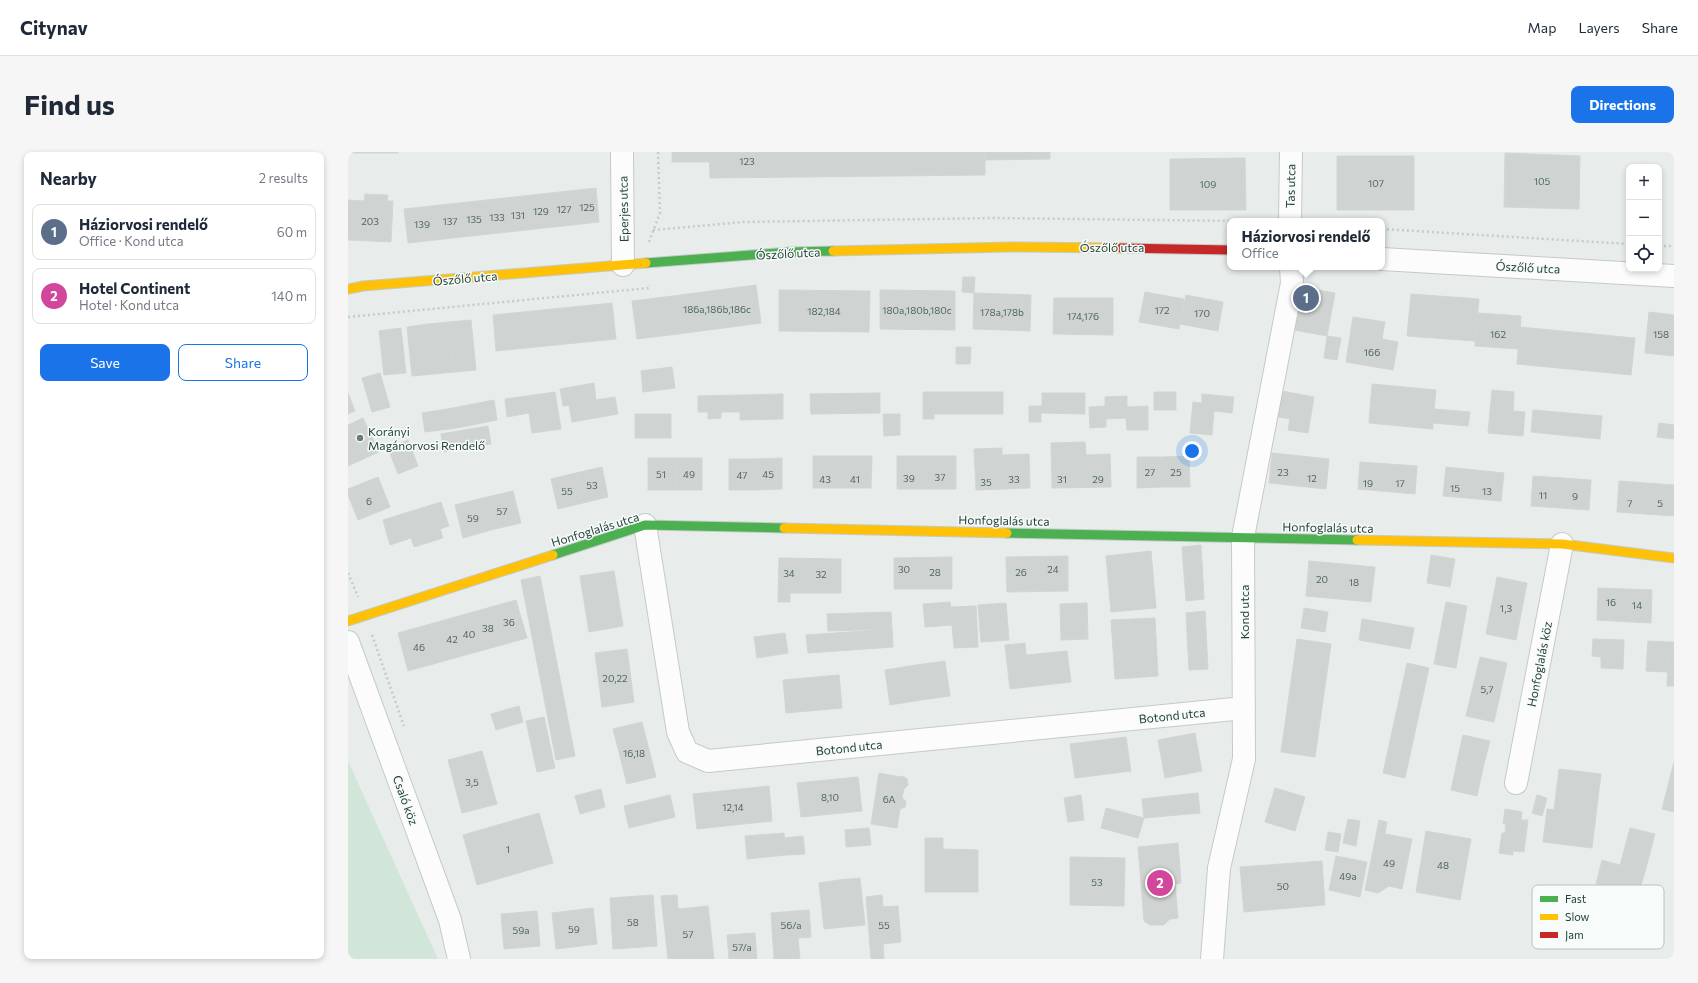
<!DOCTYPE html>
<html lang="en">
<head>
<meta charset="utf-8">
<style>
  :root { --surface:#fff; --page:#f6f6f7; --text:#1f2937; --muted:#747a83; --line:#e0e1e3; --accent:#1a73e8 }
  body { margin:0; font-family:Commissioner,sans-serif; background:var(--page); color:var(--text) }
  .controls { position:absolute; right:12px; top:12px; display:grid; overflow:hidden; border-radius:8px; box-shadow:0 2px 6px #0003 }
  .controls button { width:36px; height:36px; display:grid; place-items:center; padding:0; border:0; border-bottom:1px solid var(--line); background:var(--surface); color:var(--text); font:20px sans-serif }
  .you { position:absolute; left:844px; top:299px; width:14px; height:14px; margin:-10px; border:3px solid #fff; border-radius:50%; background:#1a73e8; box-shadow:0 0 0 6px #1a73e833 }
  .badge { display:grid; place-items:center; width:26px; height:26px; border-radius:50%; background:var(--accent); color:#fff; font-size:13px; font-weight:700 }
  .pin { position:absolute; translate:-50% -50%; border:2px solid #fff; box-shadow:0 1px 4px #0006 }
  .popup { position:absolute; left:879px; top:66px; width:158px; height:52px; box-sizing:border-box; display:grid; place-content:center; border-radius:8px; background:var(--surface); filter:drop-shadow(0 1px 3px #0005); font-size:13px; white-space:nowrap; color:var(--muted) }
  .popup b { font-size:15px; color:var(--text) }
  .popup::after { content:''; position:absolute; left:50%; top:100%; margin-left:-8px; border:8px solid transparent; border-top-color:var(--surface) }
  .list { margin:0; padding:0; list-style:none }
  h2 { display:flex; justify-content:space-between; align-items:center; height:52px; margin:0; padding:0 16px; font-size:17px }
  h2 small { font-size:13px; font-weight:400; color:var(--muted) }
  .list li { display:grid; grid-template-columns:26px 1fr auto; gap:12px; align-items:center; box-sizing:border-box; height:56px; margin:0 8px 8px; padding:0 8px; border:1px solid var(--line); border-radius:8px }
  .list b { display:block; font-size:15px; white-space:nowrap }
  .list p { margin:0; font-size:13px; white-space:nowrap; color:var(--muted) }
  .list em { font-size:13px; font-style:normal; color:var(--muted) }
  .actions { display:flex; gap:8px; padding:12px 16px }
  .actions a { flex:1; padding:9px 0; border:1px solid var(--accent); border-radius:8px; text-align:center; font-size:14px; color:var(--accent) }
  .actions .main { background:var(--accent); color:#fff }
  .icon { flex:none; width:22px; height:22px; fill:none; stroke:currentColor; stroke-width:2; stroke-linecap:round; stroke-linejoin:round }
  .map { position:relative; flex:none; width:1326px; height:807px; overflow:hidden; border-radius:8px }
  header { display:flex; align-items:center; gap:24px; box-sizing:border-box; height:56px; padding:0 20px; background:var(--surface); border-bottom:1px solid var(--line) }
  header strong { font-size:19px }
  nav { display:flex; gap:22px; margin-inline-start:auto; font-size:14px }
  .intro { display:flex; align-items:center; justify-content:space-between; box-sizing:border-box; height:96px; padding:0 24px }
  h1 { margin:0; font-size:28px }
  .button { padding:10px 18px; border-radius:8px; background:var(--accent); color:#fff; font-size:14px; font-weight:700 }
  main { display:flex; gap:24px; padding:0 24px }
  aside { flex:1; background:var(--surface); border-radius:8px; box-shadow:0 2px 6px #0003 }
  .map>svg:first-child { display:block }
  .green { fill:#d1e6d8 }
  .building { fill:#cfd4d2; stroke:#d1d6d4 }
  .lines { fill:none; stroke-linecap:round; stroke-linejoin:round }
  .street-casing { stroke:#c5cac8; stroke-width:24 }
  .fast-casing { stroke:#c3cbc8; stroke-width:11 }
  .slow-casing { stroke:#c3cbc8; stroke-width:11 }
  .jam-casing { stroke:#c3cbc8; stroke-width:11 }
  .path { stroke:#c3ccca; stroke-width:2.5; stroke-dasharray:2 3; stroke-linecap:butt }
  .street { stroke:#fcfcfc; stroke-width:22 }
  .fast { stroke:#4caf50; stroke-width:9 }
  .slow { stroke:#ffc107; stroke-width:9 }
  .jam { stroke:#c62828; stroke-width:9 }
  .poi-dot { fill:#697e78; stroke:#f7fbf9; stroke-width:1.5 }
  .labels { text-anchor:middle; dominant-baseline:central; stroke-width:3; stroke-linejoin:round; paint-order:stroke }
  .number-label { font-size:10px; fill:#506761 }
  .street-label { font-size:12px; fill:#24423a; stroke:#f7fbf9 }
  .poi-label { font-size:12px; fill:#24423a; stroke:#f7fbf9; text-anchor:start }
  .key { fill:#f7fbf9; stroke:#b8c4c0; stroke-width:1 }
  .key-label { font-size:11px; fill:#24423a }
</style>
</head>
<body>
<header>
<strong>Citynav</strong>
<nav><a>Map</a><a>Layers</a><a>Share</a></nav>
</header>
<div class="intro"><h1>Find us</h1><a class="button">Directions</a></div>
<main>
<aside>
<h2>Nearby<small>2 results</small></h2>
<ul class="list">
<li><span class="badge" style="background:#5c6f8a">1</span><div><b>Háziorvosi rendelő</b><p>Office · Kond utca</p></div><em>60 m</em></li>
<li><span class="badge" style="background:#d1479c">2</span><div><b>Hotel Continent</b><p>Hotel · Kond utca</p></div><em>140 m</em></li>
</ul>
<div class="actions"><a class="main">Save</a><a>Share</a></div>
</aside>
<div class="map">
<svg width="1326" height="807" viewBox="0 0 1326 807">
  <rect width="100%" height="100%" fill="#e8edeb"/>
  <path class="green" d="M0,609L90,807H0Z"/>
  <path class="building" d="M0,0H50V1H0Z
    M324,0H361L362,10H324Z
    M361,0H637V23L362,26Z
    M637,0H702V7L637,8Z
    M1157,1L1232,4L1231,57L1156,55Z
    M989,4H1066V58H989Z
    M897,6L898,58H822V7Z
    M248,36L251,70L60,91L56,57Z
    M17,42L40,43L39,49H45L43,90L0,88V48L16,49Z
    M615,125H627L626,141L614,140Z
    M408,133L413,171L330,182L325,144Z
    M953,135L987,141L979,184L946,178Z
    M431,138L522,139L521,180L431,179Z
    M532,138L607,139V178L532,177Z
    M797,140L836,147L831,177L791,170Z
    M626,141L683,143L682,179L625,177Z
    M1063,142L1131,147L1127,189L1059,184Z
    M838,143L875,150L870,179L832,172Z
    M325,144L330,182L289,187L284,149Z
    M706,146H765V183L705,182Z
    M264,151L268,187L148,199L145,163Z
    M1301,160L1326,163V204L1297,201Z
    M1130,161L1173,164L1171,197L1127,194Z
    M1005,165L1037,170L1034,187L1050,190L1045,218L998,210Z
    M123,168L128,218L106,220L101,170Z
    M101,170L103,196L83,198L80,172Z
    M80,172L85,222L64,224L59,175Z
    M1172,175L1287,186L1283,223L1169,212Z
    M53,176L58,221L36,223L31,179Z
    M979,184L993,186L989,208L976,206Z
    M608,195H623L622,212H608Z
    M103,196L106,220L85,222L83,198Z
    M324,215L327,236L295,240L293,219Z
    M32,221L42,255L24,260L14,226Z
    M246,231L248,248L267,245L270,262L224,270L221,253L215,254L212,237Z
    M1024,232L1088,238L1086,257L1122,260L1120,274L1085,271V277L1021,271Z
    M1144,238L1166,240L1165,259L1177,260L1175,284L1140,281Z
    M934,239L966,245L960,281L940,278L942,267L930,265Z
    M207,240L213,277L184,281L181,261L159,265L157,247Z
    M575,240H655V262H586V267H575Z
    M806,240H828V258H806Z
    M0,241L7,259L0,262Z
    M532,241V261L463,262L462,242Z
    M694,241H737V262L693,261V270H681V254H694Z
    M435,242V267L392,268V260H373V266L360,267V260H350V244Z
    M854,242L886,245L884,261L866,259L864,283L842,281L845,250L854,251Z
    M779,244V255L800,254V278H779L778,266L758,267V275L742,276L741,255L757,254V245Z
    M146,248L149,268L109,276L105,256Z
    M105,256L109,276L77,280L74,261Z
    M1185,258L1254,264L1252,287L1183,280Z
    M287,262H323V286H287Z
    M535,262H552V283L536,284Z
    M15,266L31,300L0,314V273Z
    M1311,271L1326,273V287L1309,285Z
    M140,274L143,292L96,300L93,282Z
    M60,288L70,314L50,322L40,296Z
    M737,290L738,303L762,302L763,335L704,336L703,291Z
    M654,296V303L681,302L682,336L628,338L626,297Z
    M924,301L981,307L978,337L921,331Z
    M465,304H524L523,336H465Z
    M549,304H608V337H549Z
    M841,304L842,335H815L814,305Z
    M789,305H814L815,335L789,336Z
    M300,306H327V338H300Z
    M327,306H354V338H327Z
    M434,306V337L407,338L406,307Z
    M381,307H406L407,338H381Z
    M1012,310L1069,314L1067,342L1010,337Z
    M254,315L260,345L235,351L228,321Z
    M1098,315L1156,321L1153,349L1095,344Z
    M228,321L235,351L210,357L203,327Z
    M1185,324L1243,328L1241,358L1183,354Z
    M30,325L42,355L10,368L0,343V337Z
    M1271,329L1326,333V364L1269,360Z
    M165,339L173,371L143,378L135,346Z
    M135,346L143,378L115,386L107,353Z
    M93,350L101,374L92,377L95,386L66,395L63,386L42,393L35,368Z
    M853,393L856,447L838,449L834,395Z
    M803,399L808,456L763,460L758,404Z
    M1083,403L1107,407L1102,435L1079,431Z
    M720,404V439L659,440L658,405Z
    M604,405V437H546V406Z
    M431,406L493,407V441H442V450H430Z
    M961,409L1027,415L1023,450L958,444Z
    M266,419L275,474L241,480L232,424Z
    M192,424L227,604L208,608L173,428Z
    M1149,425L1179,431L1168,488L1138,482Z
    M1250,436L1304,438L1303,471L1249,468Z
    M168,448L179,486L60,519L50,481Z
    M602,450L603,455L628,454L630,495L606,496L604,473L577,475L575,452Z
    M1098,450L1119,454L1108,516L1086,512Z
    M658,451L661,488L633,490L630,453Z
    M739,451L740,487L713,488L712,452Z
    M956,456L980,460L977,480L953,476Z
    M857,459L860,517L841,518L838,461Z
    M543,460L544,477L480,479L479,462Z
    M807,466L810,524L767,527L763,468Z
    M1014,467L1066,476L1062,497L1011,488Z
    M544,477L545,495L460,501L458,483Z
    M437,481L440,501L409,506L406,485Z
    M949,487L983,492L967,605L933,600Z
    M1245,487L1276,488L1275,517L1253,516V505L1244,504Z
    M1300,489L1321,490L1319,520L1298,519Z
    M1321,490H1326V534H1319Z
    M677,491L678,503L719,499L723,530L662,537L657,493Z
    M279,497L286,550L254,555L247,501Z
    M1132,505L1159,511L1146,570L1118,564Z
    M597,509L602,544L573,548L568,513Z
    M1059,511L1081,516L1057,626L1035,621Z
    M568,513L573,548L542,553L537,518Z
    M491,523L494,556L438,561L435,528Z
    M171,554L175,570L148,578L143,562Z
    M196,565L207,616L189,620L178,569Z
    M294,570L308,625L279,632L265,577Z
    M847,581L854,619L817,626L810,588Z
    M1115,583L1142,589L1135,616L1109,610Z
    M778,585L783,619L727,626L722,592Z
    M134,599L149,652L114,661L100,608Z
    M1109,610L1135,616L1129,644L1103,638Z
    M1326,610V660L1314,657Z
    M1211,617L1253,622L1244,696L1195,690L1199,657L1206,658Z
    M531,621L552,625L555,624L559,627L560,633L556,637L554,646L558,649L557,655L552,657L549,676L523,672Z
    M510,625L514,659L453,665L449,631Z
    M421,634L424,669L349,677L345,642Z
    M927,636L957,645L947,679L917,670Z
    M253,637L257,655L232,662L227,644Z
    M850,641L852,661L796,666L794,647Z
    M322,643L327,665L281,676L276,654Z
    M733,643L736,668L720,670L716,646Z
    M1189,643L1199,646L1194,664L1184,661Z
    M758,656L796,666L790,686L753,676Z
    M1157,657L1174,660L1173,668H1180L1176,700L1165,699V703L1151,701L1154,681H1157L1158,672H1155Z
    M191,661L205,711L129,733L115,683Z
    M1000,667L1012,669L1008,694L995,691Z
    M1031,668L1039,670L1037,682L1064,687L1054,737L1041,734L1030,741L1017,738Z
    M521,676L523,693L498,695L497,678Z
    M1282,676L1307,682L1297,720L1272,713Z
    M1078,679L1123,687L1112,748L1068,740Z
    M980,680L993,682L990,700L977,698Z
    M436,681L438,703L399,707L397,684Z
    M455,684L457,702L438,703L436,686Z
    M577,686H595V697L630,698V740H577Z
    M830,691L833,731L827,732L830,766L822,767L816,773H802L796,769L790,695Z
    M988,704L1019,710L1012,745L981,738Z
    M722,705L777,706L776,754L722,753Z
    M1254,708L1297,720L1290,743L1248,732Z
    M974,709L977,753L896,760L892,715Z
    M512,726L517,773L496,775L491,728Z
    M491,728L496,775L476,777L471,731Z
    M305,743L309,794L265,797L262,746Z
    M329,743L330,757L360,754L366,807H320L313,744Z
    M534,743L535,755L550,754L553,790L535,792L536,807H523L518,745Z
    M245,756L249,792L208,797L204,761Z
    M461,758L463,785L450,786L452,807H426L423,761Z
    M189,759L192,794L156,797L153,762Z
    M407,781L409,807H381L379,783Z"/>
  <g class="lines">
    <defs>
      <path id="street" d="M274,0L275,113
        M942,69L943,0
        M1034,107L1326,124
        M297,373L330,580L339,600L360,609L896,556
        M0,490L102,768L111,807
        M1168,631L1214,392
        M864,807L871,716L896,607L895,385L944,131L943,115"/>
      <path id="fast" d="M298,111L442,100L485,99
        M659,381L1009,388
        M205,403L297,373L436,376"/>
      <path id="slow" d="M485,99L662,95L773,96
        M0,137L15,134L298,111
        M436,376L659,381
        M1009,388L1214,392L1326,406
        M0,469L205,403"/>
      <path id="jam" d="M773,96L882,98"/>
    </defs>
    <use href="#street" class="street-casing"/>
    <use href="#fast" class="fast-casing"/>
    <use href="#slow" class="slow-casing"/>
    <use href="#jam" class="jam-casing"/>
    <path class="path" d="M1034,77L1281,92
      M305,78L396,70L645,66L890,69
      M301,90L312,61L310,0
      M1311,94H1326
      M0,165L301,136V133
      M0,421L10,445
      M24,483L56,574"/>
    <use href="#street" class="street"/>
    <use href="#fast" class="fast"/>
    <use href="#slow" class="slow"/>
    <use href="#jam" class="jam"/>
  </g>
  <circle class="poi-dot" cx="12" cy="286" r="4"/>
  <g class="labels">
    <g class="number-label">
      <text x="399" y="9">123</text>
      <text x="1194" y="29">105</text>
      <text x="1028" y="31">107</text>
      <text x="860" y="32">109</text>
      <text x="239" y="55">125</text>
      <text x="216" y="57">127</text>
      <text x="193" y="59">129</text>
      <text x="170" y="63">131</text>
      <text x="149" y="65">133</text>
      <text x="126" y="67">135</text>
      <text x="22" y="69">203</text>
      <text x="102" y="69">137</text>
      <text x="74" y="72">139</text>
      <text x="369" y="157">186a,186b,186c</text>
      <text x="569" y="158">180a,180b,180c</text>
      <text x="814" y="158">172</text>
      <text x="476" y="159">182,184</text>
      <text x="654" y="160">178a,178b</text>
      <text x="854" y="161">170</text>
      <text x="735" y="164">174,176</text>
      <text x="1150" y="182">162</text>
      <text x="1313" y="182">158</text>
      <text x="1024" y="200">166</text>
      <text x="802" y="320">27</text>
      <text x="828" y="320">25</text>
      <text x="935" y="320">23</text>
      <text x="313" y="322">51</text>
      <text x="341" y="322">49</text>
      <text x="420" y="322">45</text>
      <text x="394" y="323">47</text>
      <text x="592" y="325">37</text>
      <text x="561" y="326">39</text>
      <text x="964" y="326">12</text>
      <text x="477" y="327">43</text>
      <text x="507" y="327">41</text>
      <text x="666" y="327">33</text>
      <text x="714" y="327">31</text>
      <text x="750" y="327">29</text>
      <text x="638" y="330">35</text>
      <text x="1020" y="331">19</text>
      <text x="1052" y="331">17</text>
      <text x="244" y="333">53</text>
      <text x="1107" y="336">15</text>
      <text x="219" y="339">55</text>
      <text x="1139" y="339">13</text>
      <text x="1195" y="343">11</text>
      <text x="1227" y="344">9</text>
      <text x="21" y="349">6</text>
      <text x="1282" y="351">7</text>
      <text x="1312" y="351">5</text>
      <text x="154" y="359">57</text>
      <text x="125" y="366">59</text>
      <text x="556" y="417">30</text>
      <text x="705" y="417">24</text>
      <text x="587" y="420">28</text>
      <text x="673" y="420">26</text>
      <text x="441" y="421">34</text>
      <text x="473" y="422">32</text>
      <text x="974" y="427">20</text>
      <text x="1006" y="430">18</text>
      <text x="1263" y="450">16</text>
      <text x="1289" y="453">14</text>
      <text x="1158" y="456">1,3</text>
      <text x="161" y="470">36</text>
      <text x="140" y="476">38</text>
      <text x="121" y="482">40</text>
      <text x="104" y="487">42</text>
      <text x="71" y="495">46</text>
      <text x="267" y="526">20,22</text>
      <text x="1139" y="537">5,7</text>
      <text x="286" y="601">16,18</text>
      <text x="124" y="630">3,5</text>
      <text x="482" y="645">8,10</text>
      <text x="541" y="647">6A</text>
      <text x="385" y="655">12,14</text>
      <text x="160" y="697">1</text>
      <text x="1041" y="711">49</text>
      <text x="1095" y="713">48</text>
      <text x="1000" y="724">49a</text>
      <text x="749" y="730">53</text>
      <text x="935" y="734">50</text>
      <text x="285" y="770">58</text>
      <text x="443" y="773">56/a</text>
      <text x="536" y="773">55</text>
      <text x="226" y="777">59</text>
      <text x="173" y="778">59a</text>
      <text x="340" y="782">57</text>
      <text x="394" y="795">57/a</text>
    </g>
    <g class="street-label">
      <text transform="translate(942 34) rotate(-89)">Tas utca</text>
      <text transform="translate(275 57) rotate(-91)">Eperjes utca</text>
      <text x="764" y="95">Ószőlő utca</text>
      <text transform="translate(440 101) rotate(-3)">Ószőlő utca</text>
      <text transform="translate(1180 115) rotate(3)">Ószőlő utca</text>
      <text transform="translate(117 126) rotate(-5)">Ószőlő utca</text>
      <text transform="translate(656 368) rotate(1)">Honfoglalás utca</text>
      <text transform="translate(980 375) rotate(1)">Honfoglalás utca</text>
      <text transform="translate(247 377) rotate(-17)">Honfoglalás utca</text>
      <text transform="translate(896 460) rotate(-90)">Kond utca</text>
      <text transform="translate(1191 512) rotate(-79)">Honfoglalás köz</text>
      <text transform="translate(824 563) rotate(-6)">Botond utca</text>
      <text transform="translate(501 595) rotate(-6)">Botond utca</text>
      <text transform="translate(58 648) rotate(70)">Csaló köz</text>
    </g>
    <g class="poi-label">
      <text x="20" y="279">Korányi<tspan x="20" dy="14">Magánorvosi Rendelő</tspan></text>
    </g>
  </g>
  <rect x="1184" y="733" width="132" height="64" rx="6" class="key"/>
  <rect x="1192" y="744" width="18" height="6" fill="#4caf50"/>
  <rect x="1192" y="762" width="18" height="6" fill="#ffc107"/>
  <rect x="1192" y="780" width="18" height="6" fill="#c62828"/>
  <g class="key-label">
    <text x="1217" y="751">Fast</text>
    <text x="1217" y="769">Slow</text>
    <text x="1217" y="787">Jam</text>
  </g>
</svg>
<div class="controls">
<button>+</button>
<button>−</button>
<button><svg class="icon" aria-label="locate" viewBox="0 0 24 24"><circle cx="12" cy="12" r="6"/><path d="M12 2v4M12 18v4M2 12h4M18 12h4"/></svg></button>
</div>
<div class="you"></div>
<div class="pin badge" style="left:958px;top:146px;background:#5c6f8a">1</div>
<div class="popup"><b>Háziorvosi rendelő</b>Office</div>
<div class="pin badge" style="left:812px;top:731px;background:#d1479c">2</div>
</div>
</main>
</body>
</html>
